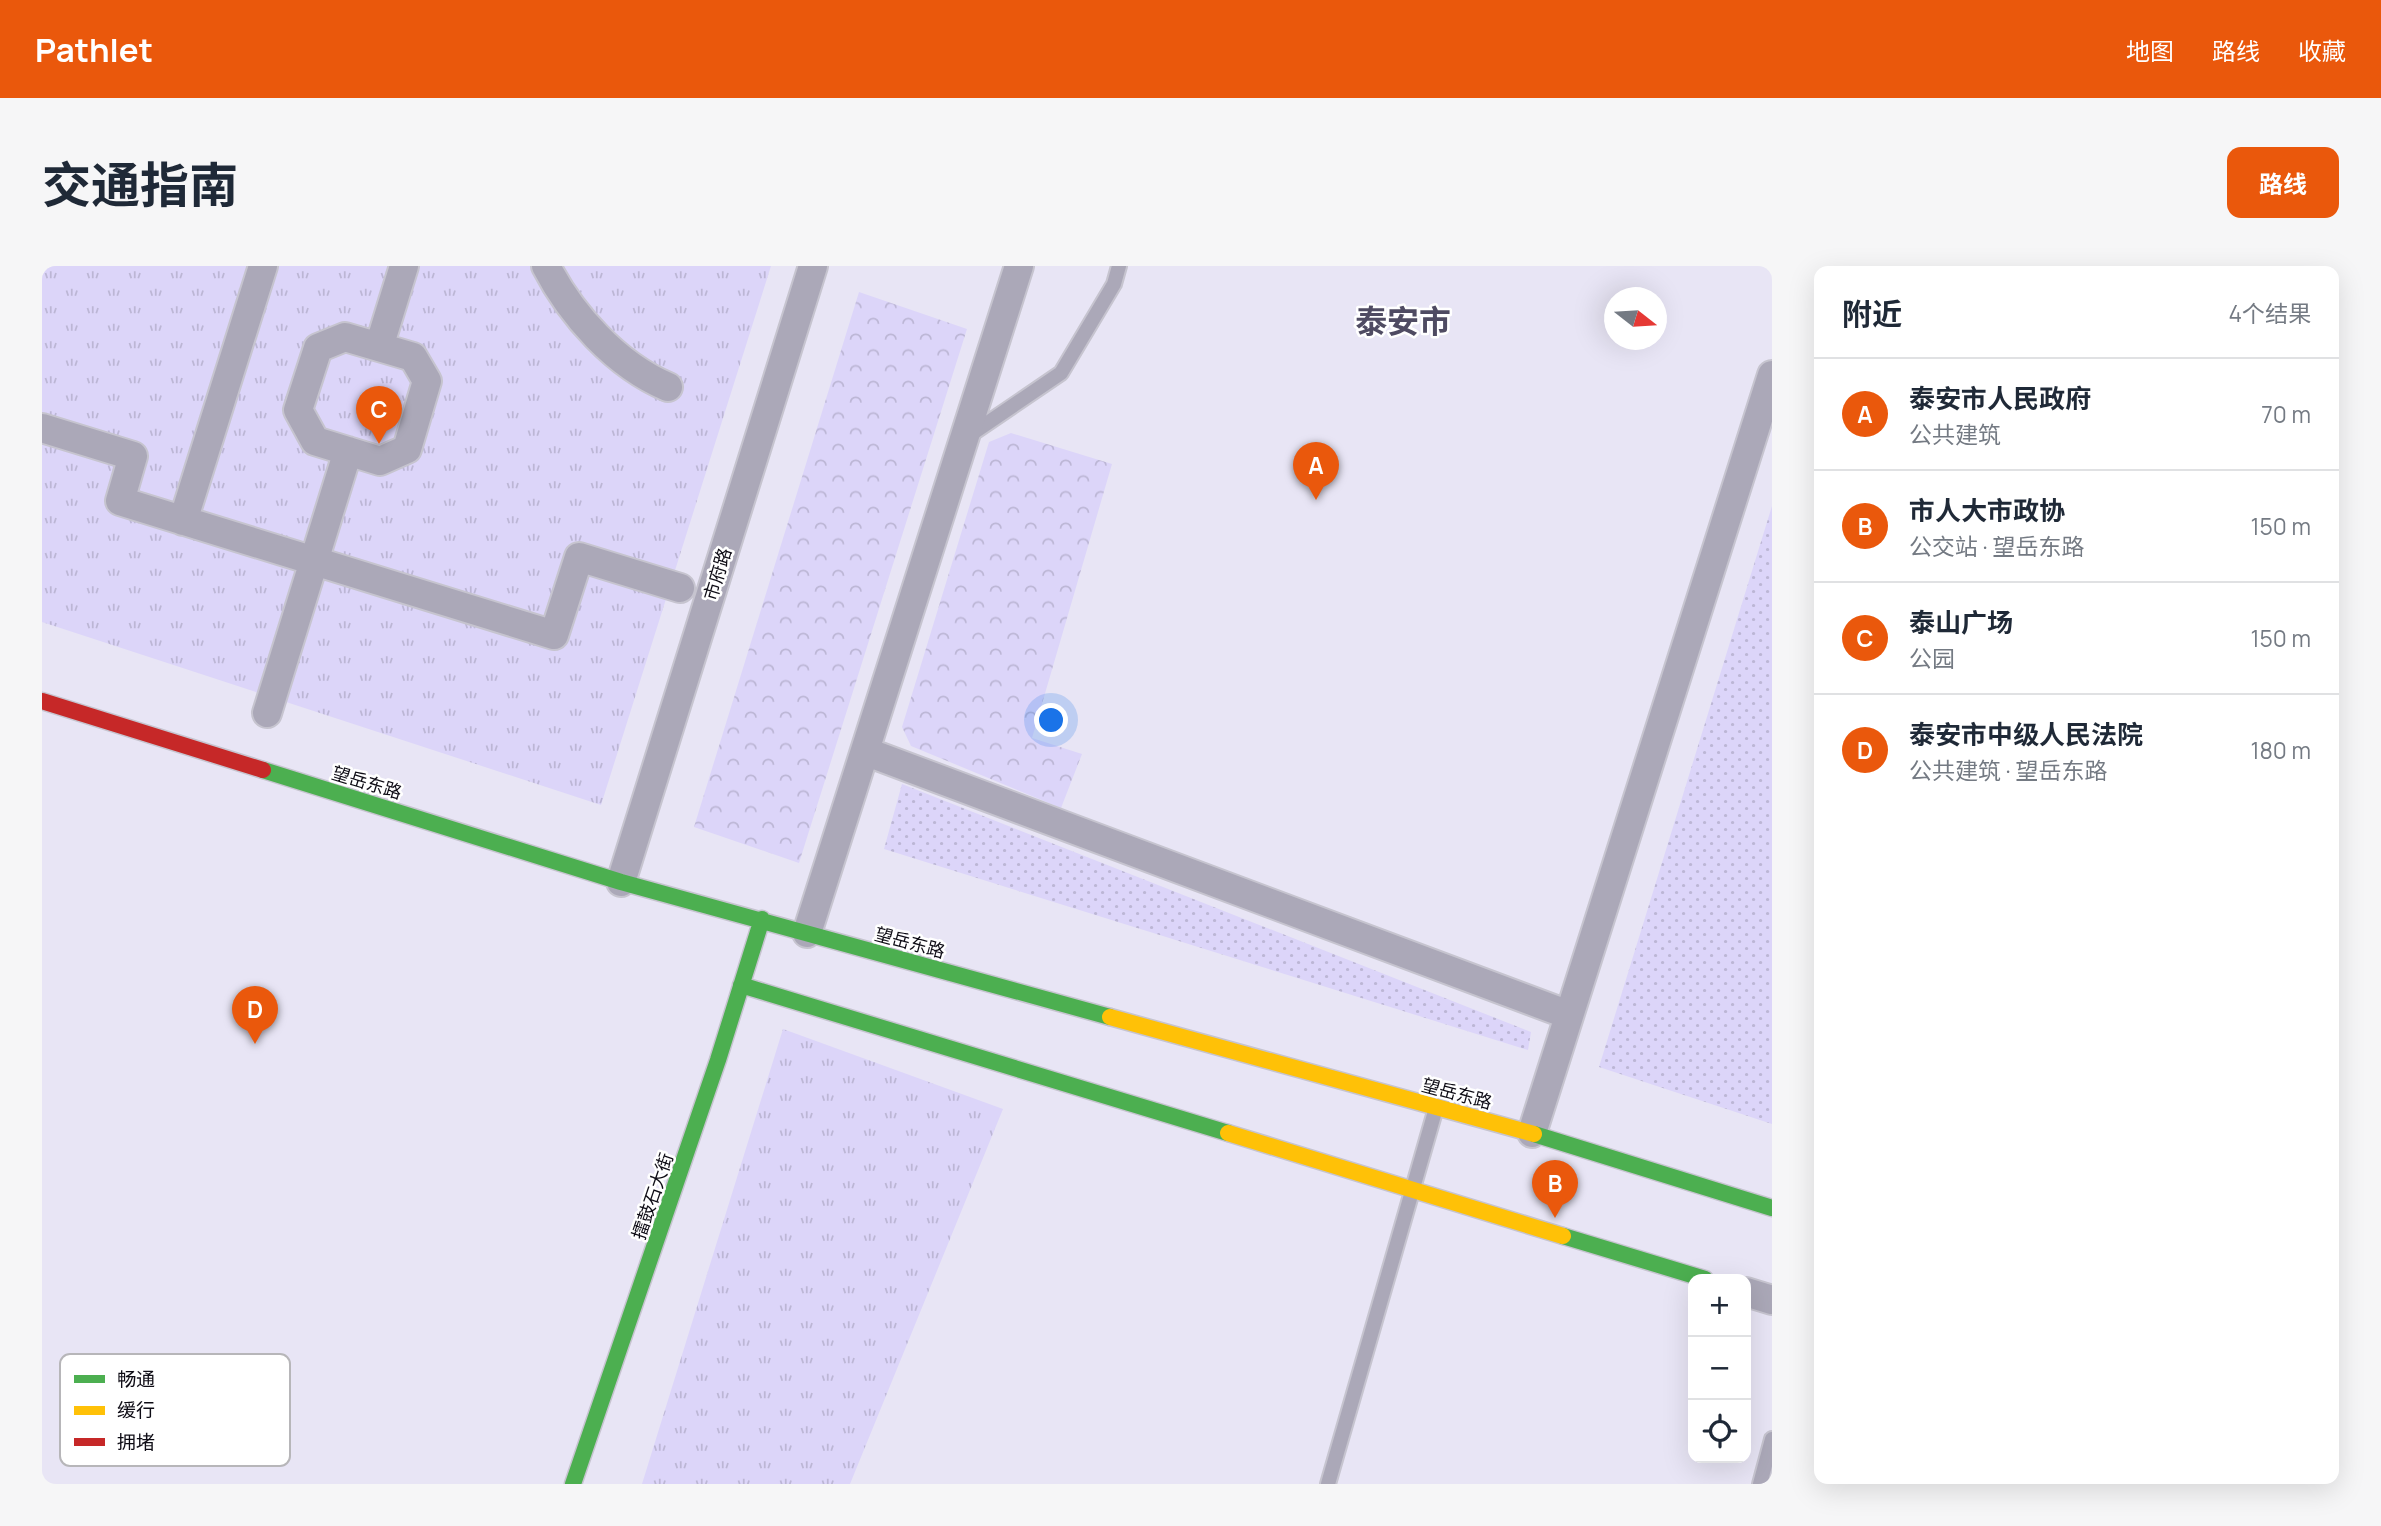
<!DOCTYPE html>
<html lang="zh">
<head>
<meta charset="utf-8">
<style>
  :root { --surface:#fff; --page:#f6f6f7; --text:#1f2937; --muted:#747a83; --line:#e0e1e3; --accent:#ea580c }
  body { margin:0; font-family:Manrope,"Noto Sans SC",sans-serif; background:var(--page); color:var(--text) }
  .controls { position:absolute; right:21px; bottom:21px; display:grid; overflow:hidden; border-radius:14px; box-shadow:0 7px 28px #0002 }
  .controls button { width:63px; height:63px; display:grid; place-items:center; padding:0; border:0; border-bottom:2px solid var(--line); background:var(--surface); color:var(--text); font:35px sans-serif }
  .compass { position:absolute; left:1562px; top:21px; width:63px; height:63px; border-radius:50%; background:var(--surface); box-shadow:0 7px 28px #0002; rotate:107deg }
  .you { position:absolute; left:1010px; top:455px; width:24px; height:24px; margin:-18px; border:5px solid #fff; border-radius:50%; background:#1a73e8; box-shadow:0 0 0 10px #1a73e833 }
  .badge { display:grid; place-items:center; width:46px; height:46px; border-radius:50%; background:var(--accent); color:#fff; font-size:23px; font-weight:700 }
  .pin { position:absolute; translate:-50% -58px; filter:drop-shadow(0 2px 4px #0008) }
  .pin::after { content:''; position:absolute; top:37px; width:24px; height:21px; background:inherit; clip-path:polygon(0 0,100% 0,50% 100%) }
  .list { margin:0; padding:0; list-style:none }
  h2 { display:flex; justify-content:space-between; align-items:center; height:91px; margin:0; padding:0 28px; font-size:30px }
  h2 small { font-size:23px; font-weight:400; color:var(--muted) }
  .list li { display:grid; grid-template-columns:46px 1fr auto; gap:21px; align-items:center; box-sizing:border-box; height:112px; padding:0 28px; border-top:2px solid var(--line) }
  .list b { display:block; font-size:26px; white-space:nowrap }
  .list p { margin:0; font-size:23px; white-space:nowrap; color:var(--muted) }
  .list em { font-size:23px; font-style:normal; color:var(--muted) }
  .icon { flex:none; width:38px; height:38px; fill:none; stroke:currentColor; stroke-width:2; stroke-linecap:round; stroke-linejoin:round }
  .map { position:relative; flex:none; width:1730px; height:1218px; overflow:hidden; border-radius:14px }
  header { display:flex; align-items:center; gap:42px; box-sizing:border-box; height:98px; padding:0 35px; background:var(--accent); color:#fff }
  header strong { font-size:33px }
  nav { display:flex; gap:38px; margin-inline-start:auto; font-size:24px }
  .intro { display:flex; align-items:center; justify-content:space-between; box-sizing:border-box; height:168px; padding:0 42px }
  h1 { margin:0; font-size:49px }
  .button { padding:18px 32px; border-radius:14px; background:var(--accent); color:#fff; font-size:24px; font-weight:700 }
  main { display:flex; gap:42px; padding:0 42px }
  aside { flex:1; background:var(--surface); border-radius:14px; box-shadow:0 7px 28px #0002 }
  .map>svg:first-child { display:block }
  .grass { fill:url(#grass-dots) }
  .forest { fill:url(#forest-crowns) }
  .park { fill:url(#park-tufts) }
  .lines { fill:none; stroke-linecap:round; stroke-linejoin:round }
  .lane-casing { stroke:#c6c4cf; stroke-width:18 }
  .street-casing { stroke:#c6c4cf; stroke-width:32 }
  .fast-casing { stroke:#c6c4cf; stroke-width:19 }
  .slow-casing { stroke:#c6c4cf; stroke-width:19 }
  .jam-casing { stroke:#c6c4cf; stroke-width:19 }
  .lane { stroke:#aba8b8; stroke-width:14 }
  .street { stroke:#aba8b8; stroke-width:28 }
  .fast { stroke:#4caf50; stroke-width:16 }
  .slow { stroke:#ffc107; stroke-width:16 }
  .jam { stroke:#c62828; stroke-width:16 }
  .labels { text-anchor:middle; dominant-baseline:central; stroke-width:5; stroke-linejoin:round; paint-order:stroke }
  .street-label { font-size:18px; fill:#0e0c15; stroke:#fff }
  .town-label { font-size:32px; font-weight:bold; fill:#4f4b62; stroke:#fff }
  .key { fill:#fff; stroke:#b7b6b9; stroke-width:2 }
  .key-label { font-size:19px; fill:#0e0c15 }
</style>
</head>
<body>
<header>
<strong>Pathlet</strong>
<nav><a>地图</a><a>路线</a><a>收藏</a></nav>
</header>
<div class="intro"><h1>交通指南</h1><a class="button">路线</a></div>
<main>
<div class="map">
<svg width="1730" height="1218" viewBox="0 0 1730 1218">
  <defs>
    <pattern id="grass-dots" width="8" height="8" patternUnits="userSpaceOnUse" patternTransform="scale(1.75)"><rect width="8" height="8" fill="#dcd5f9"/><path d="M2 2h.1M6 6h.1" fill="none" stroke="#bcb6d5" stroke-width="1.8" stroke-linecap="round"/></pattern>
    <pattern id="forest-crowns" width="20" height="18" patternUnits="userSpaceOnUse" patternTransform="scale(1.75)"><rect width="20" height="18" fill="#dcd5f9"/><path d="M2 6a3 3 0 1 1 6 0M12 15a3 3 0 1 1 6 0" fill="none" stroke="#bcb6d5"/></pattern>
    <pattern id="park-tufts" width="24" height="20" patternUnits="userSpaceOnUse" patternTransform="scale(1.75)"><rect width="24" height="20" fill="#dcd5f9"/><path d="M3 7l-1-3M5 7V3M7 7l1-3M15 17l-1-3M17 17v-4M19 17l1-3" fill="none" stroke="#bcb6d5"/></pattern>
  </defs>
  <rect width="100%" height="100%" fill="#e8e5f5"/>
  <path class="grass" d="M1730,240V858L1557,801Z
    M860,518L1489,766L1486,784L842,583Z"/>
  <path class="forest" d="M817,26L925,63L757,597L652,561Z
    M969,167L1070,198L990,472L1040,488L1019,542L869,480L860,461L947,176Z"/>
  <path class="park" d="M0,0H729L559,539L0,356Z
    M741,763L961,843L808,1218H600Z"/>
  <g class="lines">
    <defs>
      <path id="lane" d="M925,171L1019,107L1072,18L1077,0
        M1286,1218L1394,842
        M1718,1218L1730,1173"/>
      <path id="street" d="M504,0C529,49 574,99 626,121
        M303,71L371,91L385,115L365,183L338,195L273,175L256,144L276,82Z
        M337,81L362,0
        M0,162L91,190L78,235L512,369L537,291L638,322
        M141,255L221,0
        M225,447L306,185
        M825,486L1527,749
        M579,616L771,0
        M765,667L977,0
        M1490,867L1730,109
        M1704,1026L1730,1034"/>
      <path id="fast" d="M221,504L579,616L1068,751
        M699,719L1186,867
        M1492,868L1730,942
        M1521,970L1663,1013
        M531,1218L676,794L720,653"/>
      <path id="slow" d="M1068,751L1492,868
        M1186,867L1521,970"/>
      <path id="jam" d="M0,435L221,504"/>
    </defs>
    <use href="#lane" class="lane-casing"/>
    <use href="#street" class="street-casing"/>
    <use href="#fast" class="fast-casing"/>
    <use href="#slow" class="slow-casing"/>
    <use href="#jam" class="jam-casing"/>
    <use href="#lane" class="lane"/>
    <use href="#street" class="street"/>
    <use href="#fast" class="fast"/>
    <use href="#slow" class="slow"/>
    <use href="#jam" class="jam"/>
  </g>
  <g class="labels">
    <g class="street-label">
      <text transform="translate(675 308) rotate(-73)">市府路</text>
      <text transform="translate(325 516) rotate(17)">望岳东路</text>
      <text transform="translate(868 676) rotate(15)">望岳东路</text>
      <text transform="translate(1415 827) rotate(15)">望岳东路</text>
      <text transform="translate(610 930) rotate(-71)">擂鼓石大街</text>
    </g>
    <g class="town-label">
      <text x="1361" y="55">泰安市</text>
    </g>
  </g>
  <rect x="18" y="1088" width="230" height="112" rx="10" class="key"/>
  <rect x="32" y="1109" width="31" height="8" fill="#4caf50"/>
  <rect x="32" y="1140" width="31" height="9" fill="#ffc107"/>
  <rect x="32" y="1172" width="31" height="8" fill="#c62828"/>
  <g class="key-label">
    <text x="75" y="1120">畅通</text>
    <text x="75" y="1151">缓行</text>
    <text x="75" y="1183">拥堵</text>
  </g>
</svg>
<div class="controls">
<button>+</button>
<button>−</button>
<button><svg class="icon" aria-label="locate" viewBox="0 0 24 24"><circle cx="12" cy="12" r="6"/><path d="M12 2v4M12 18v4M2 12h4M18 12h4"/></svg></button>
</div>
<svg class="compass" viewBox="-18 -18 36 36"><path d="M0-13l5 13h-10z" fill="#e53935"/><path d="M0 13l5-13h-10z" fill="#747a83"/></svg>
<div class="you"></div>
<div class="pin badge" style="left:1274px;top:234px">A</div>
<div class="pin badge" style="left:1513px;top:952px">B</div>
<div class="pin badge" style="left:337px;top:178px">C</div>
<div class="pin badge" style="left:213px;top:778px">D</div>
</div>
<aside>
<h2>附近<small>4个结果</small></h2>
<ul class="list">
<li><span class="badge">A</span><div><b>泰安市人民政府</b><p>公共建筑</p></div><em>70 m</em></li>
<li><span class="badge">B</span><div><b>市人大市政协</b><p>公交站 · 望岳东路</p></div><em>150 m</em></li>
<li><span class="badge">C</span><div><b>泰山广场</b><p>公园</p></div><em>150 m</em></li>
<li><span class="badge">D</span><div><b>泰安市中级人民法院</b><p>公共建筑 · 望岳东路</p></div><em>180 m</em></li>
</ul>
</aside>
</main>
</body>
</html>
